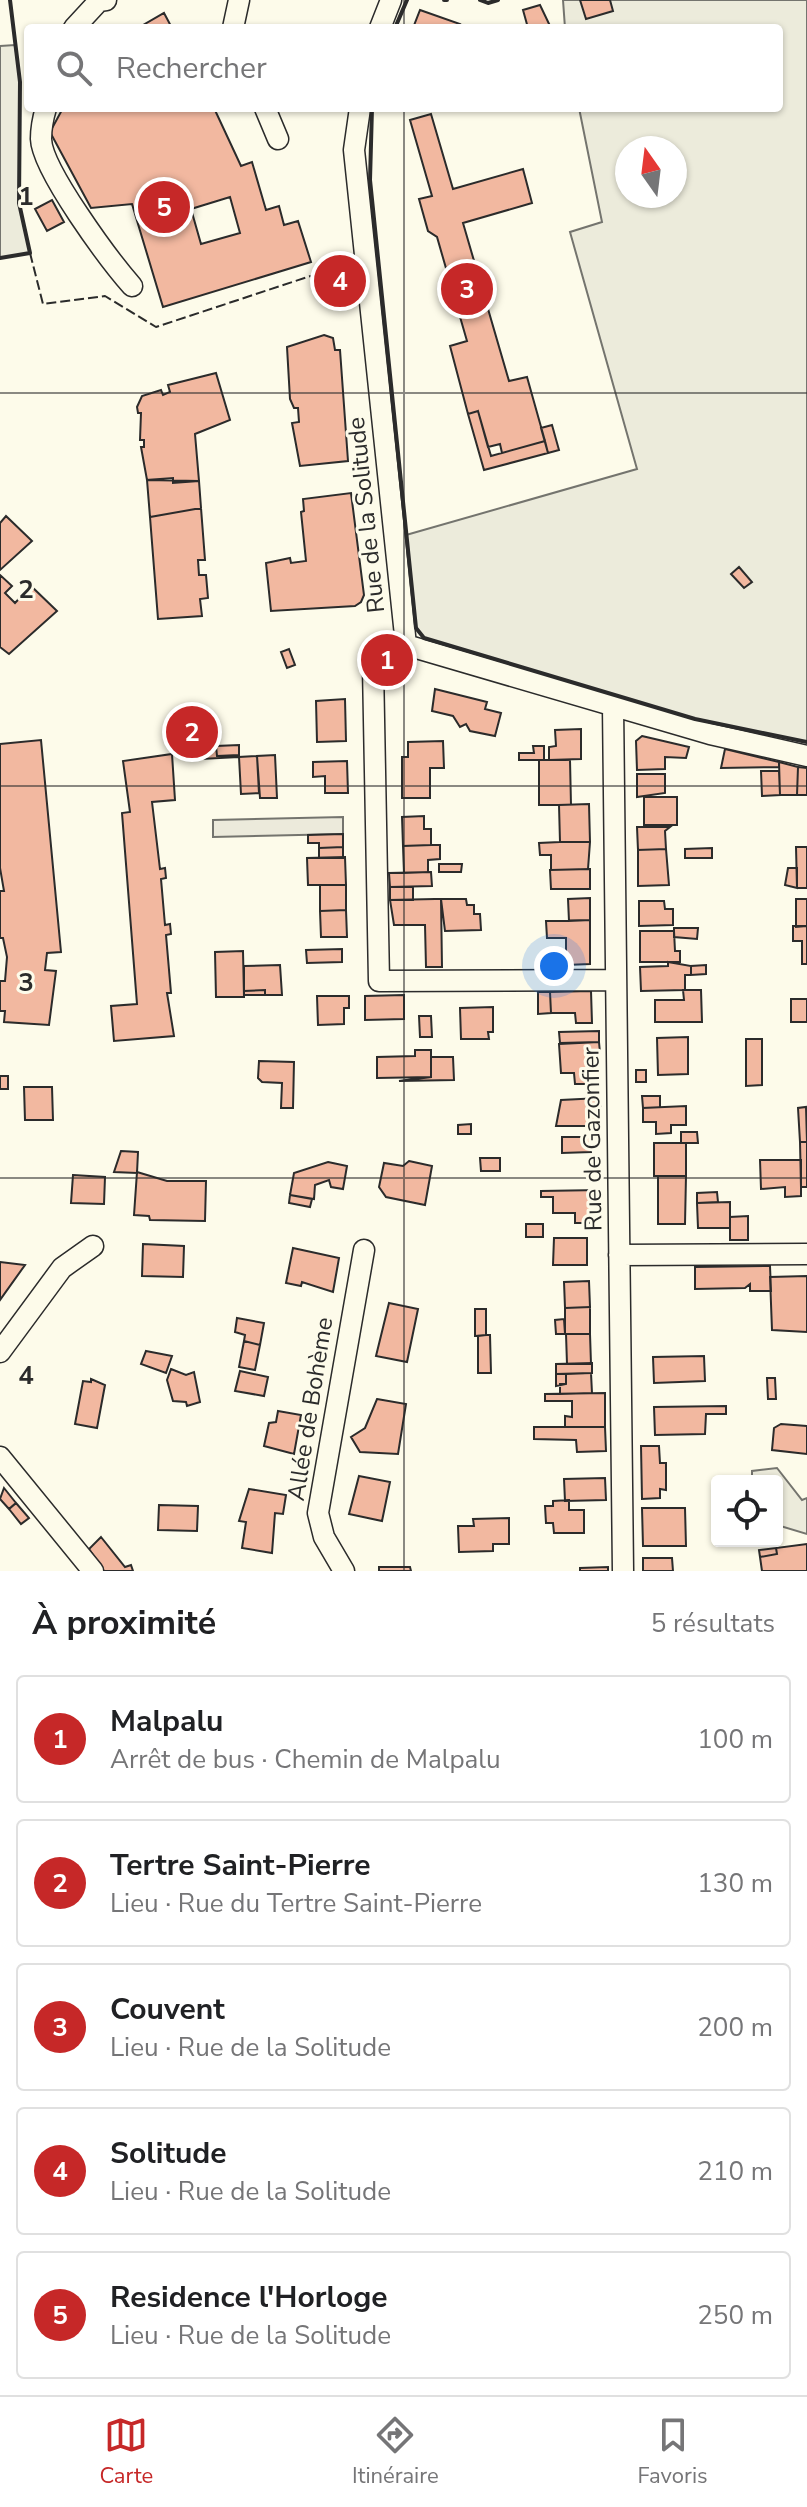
<!DOCTYPE html>
<html lang="fr">
<head>
<meta charset="utf-8">
<style>
  :root { --surface:#fff; --page:#f6f6f6; --text:#202124; --muted:#757577; --line:#e0e0e0; --accent:#c62828 }
  body { margin:0; font-family:"Nunito Sans",sans-serif; background:var(--page); color:var(--text) }
  .controls { position:absolute; right:24px; bottom:24px; display:grid; overflow:hidden; border-radius:8px; box-shadow:0 2px 6px #0004 }
  .controls button { width:72px; height:72px; display:grid; place-items:center; padding:0; border:0; border-bottom:2px solid var(--line); background:var(--surface); color:var(--text); font:40px sans-serif }
  .compass { position:absolute; left:615px; top:136px; width:72px; height:72px; border-radius:50%; background:var(--surface); box-shadow:0 2px 6px #0004; rotate:346deg }
  .you { position:absolute; left:554px; top:966px; width:28px; height:28px; margin:-20px; border:6px solid #fff; border-radius:50%; background:#1a73e8; box-shadow:0 0 0 12px #1a73e833 }
  .badge { display:grid; place-items:center; width:52px; height:52px; border-radius:50%; background:var(--accent); color:#fff; font-size:26px; font-weight:700 }
  .pin { position:absolute; translate:-50% -50%; border:4px solid #fff; box-shadow:0 2px 8px #0006 }
  .list { margin:0; padding:0; list-style:none }
  h2 { display:flex; justify-content:space-between; align-items:center; height:104px; margin:0; padding:0 32px; font-size:34px }
  h2 small { font-size:26px; font-weight:400; color:var(--muted) }
  .list li { display:grid; grid-template-columns:52px 1fr auto; gap:24px; align-items:center; box-sizing:border-box; height:128px; margin:0 16px 16px; padding:0 16px; border:2px solid var(--line); border-radius:8px }
  .list b { display:block; font-size:30px; white-space:nowrap }
  .list p { margin:0; font-size:26px; white-space:nowrap; color:var(--muted) }
  .list em { font-size:26px; font-style:normal; color:var(--muted) }
  .icon { flex:none; width:44px; height:44px; fill:none; stroke:currentColor; stroke-width:2; stroke-linecap:round; stroke-linejoin:round }
  .map { position:relative; flex:none; width:807px; height:1571px; overflow:hidden }
  .search { position:absolute; background:var(--surface); box-shadow:0 2px 6px #0004; left:24px; right:24px; top:24px; height:88px; display:flex; align-items:center; gap:20px; box-sizing:border-box; padding:0 28px; border-radius:8px; color:var(--muted); font-size:30px }
  .sheet { height:824px; background:var(--surface) }
  nav { display:flex; justify-content:space-around; align-items:center; box-sizing:border-box; height:112px; border-top:2px solid var(--line); background:var(--surface); font-size:22px; color:var(--muted) }
  nav a { display:grid; justify-items:center; gap:4px }
  nav .on { color:var(--accent) }
  .map>svg:first-child { display:block }
  .green { fill:#ecebdb; stroke:#74746e; stroke-width:2; fill-rule:evenodd }
  .parking { fill:#eceadb; stroke:#74746e; stroke-width:2 }
  .building { fill:#f2b8a0; stroke:#2b2b2b; stroke-width:2; fill-rule:evenodd }
  .lines { fill:none; stroke-linecap:round; stroke-linejoin:round }
  .minor-casing { stroke:#2b2b2b; stroke-width:23 }
  .minor { stroke:#fdfbea; stroke-width:20 }
  .fence { stroke:#2b2b2b; stroke-width:2; stroke-dasharray:10 4; stroke-linecap:butt }
  .wall { stroke:#2b2b2b; stroke-width:4 }
  .grid { fill:none; stroke:#2b2b2b; stroke-width:2; stroke-opacity:0.55 }
  .labels { text-anchor:middle; dominant-baseline:central; stroke-width:6; stroke-linejoin:round; paint-order:stroke }
  .street-label { font-size:24px; fill:#2b2b2b; stroke:#fdfbea }
  .grid-label { font-size:26px; text-anchor:middle; font-weight:bold; fill:#2b2b2b; stroke:#fdfbea; stroke-width:6; stroke-linejoin:round; paint-order:stroke }
</style>
</head>
<body>
<div class="map">
<svg width="807" height="1571" viewBox="0 0 807 1571">
  <rect width="100%" height="100%" fill="#fdfbea"/>
  <path class="green" d="M563,0H807V742L695,719L424,638L416,628L406,535L637,469L570,232L602,222L579,108H779V28H565ZM627,148H675V196H627Z
    M15,45L20,83L19,203L30,253L0,258V46Z
    M777,1468L802,1500L807,1498V1534L777,1525V1481H752V1471Z"/>
  <path class="parking" d="M343,817V834L213,837V820Z"/>
  <path class="building" d="M580,0H610L613,11L586,19Z
    M540,5L551,28H528L523,10Z
    M420,10L460,24L458,28H413Z
    M164,13L172,28H138Z
    M63,108H214L241,166L252,162L266,210L279,206L284,225L298,221L311,262L163,307L132,204L91,208L50,132ZM230,197L240,233L201,244L191,209Z
    M431,114L453,189L523,169L532,203L463,223L509,381L527,377L545,441L502,453L500,444L488,447L478,411L468,414L450,346L467,341L437,237L428,231L419,199L432,196L410,120Z
    M52,200L64,222L47,231L35,209Z
    M342,273L345,285L337,288L334,276Z
    M324,335L333,338L335,350H340L348,461L300,466L292,423L299,422L298,408H294L290,399L287,347Z
    M216,373L230,420L195,434L199,481L147,480L141,447H144V440H140L141,413H138L137,407L142,396L161,390L163,395L170,392L168,385Z
    M478,411L491,456L545,441L548,453L484,470L468,414Z
    M552,425L559,450L548,453L541,428Z
    M173,478V483L199,481L201,508L150,517L147,480Z
    M351,493L364,595L361,602L355,606L271,611L266,563L290,558L291,563L306,561L301,512L304,511L303,499Z
    M201,508L205,560H198L199,575H206L208,598L200,599L202,616L158,619L150,517Z
    M6,516L32,541L0,570V523Z
    M739,567L752,582L744,588L731,574Z
    M0,575L12,586L5,593L15,603L31,586L57,611L9,654L0,647Z
    M289,649L295,665L287,668L281,652Z
    M435,689L487,702L485,709L501,713L495,736L470,731L466,724L460,727L453,716L432,711Z
    M345,699L346,741L317,742L316,701Z
    M199,724L200,739L185,740L184,725Z
    M581,729V759L549,760V747L556,746L555,730Z
    M642,736L689,747L686,758L665,757V769L637,770L636,741Z
    M41,740L61,952L47,953L45,970L56,971L49,1025L4,1022L5,1011H0V981H5L7,957L3,938H0V891H4L0,868V744Z
    M443,741L444,768H430V798H402V757H408V742Z
    M239,745V755L217,756L216,746Z
    M201,746H216L217,756L239,757L201,759Z
    M533,746H544V760H519V753H534Z
    M725,749L779,762V767L721,768Z
    M172,754L175,800L152,802L160,869L165,868L166,878L161,879L165,925L170,924L171,934L166,935L171,993H167L174,1036L114,1041L111,1006L137,1004L122,813L130,812L123,761Z
    M275,755L277,798H260L257,756Z
    M257,756L259,793L241,794L239,757Z
    M539,760H570L571,805H539Z
    M347,761L348,793H325V776L313,777V762Z
    M779,762L798,767L797,795H780Z
    M798,767L807,768V795H797Z
    M761,771H779L780,795L762,796Z
    M637,774H665V793L637,797Z
    M644,797H677V825H644Z
    M589,804L590,842H560L559,805Z
    M424,816V829H431V845L403,846L402,817Z
    M637,827H670L665,831L666,849L638,850Z
    M343,834V847L319,848V843H308V835Z
    M560,842H590L588,869L551,870V855H540L539,843Z
    M431,845H440V859L428,860V872L404,873L403,846Z
    M343,847V858H319V848Z
    M796,847H807V888H797Z
    M712,848V858H685V849Z
    M666,849L669,885L638,886V850Z
    M345,857L346,885H308L307,858Z
    M439,864H462L461,872H439Z
    M788,868H797V888L785,885Z
    M590,869V889H551L550,870Z
    M431,872L432,886L390,887L389,873Z
    M320,885H346V910L320,911Z
    M390,887H413V900H390Z
    M590,898V920L569,921L568,899Z
    M435,899H441L442,967H426L425,925H394L390,900Z
    M441,899H466L467,905H474V914H480L481,930L445,931Z
    M796,899H807V926L796,927Z
    M639,901H664L665,909H673V925L639,926Z
    M346,910L347,937H321L320,911Z
    M590,920V964L566,965V938H547L546,921Z
    M793,926H807V964H802V941H793Z
    M674,928H698L697,939L674,937Z
    M640,931H674L675,951H680V962H640Z
    M342,949V962L307,963L306,950Z
    M243,951L244,997H216L215,952Z
    M668,962L691,966V975H685V990L641,991L640,967L668,966Z
    M280,965L282,995H265V990L244,991V966Z
    M706,965V974L691,975V966Z
    M265,990V995H244V991Z
    M683,990H701L702,1022H655V1000H684Z
    M591,991L592,1023H576L575,1013H551L550,992Z
    M538,992H550L551,1013L538,1014Z
    M404,995V1019L365,1020V996Z
    M317,996H349V1008H344V1024L318,1025Z
    M791,999H807V1022H791Z
    M493,1007V1032H488L489,1039H461L460,1008Z
    M419,1016H431L432,1037H420Z
    M599,1031V1042L560,1043L559,1032Z
    M688,1037V1074L658,1075L657,1038Z
    M746,1039H762V1085L746,1086Z
    M599,1042L600,1053H589V1084H575L574,1073H561L559,1044Z
    M415,1050H431V1077L377,1078V1057L415,1056Z
    M431,1057H453L454,1080L399,1081L431,1077Z
    M259,1061L294,1062L293,1108H281L282,1083L262,1082L258,1078Z
    M636,1070H646V1082H636Z
    M0,1076H8V1089H0Z
    M24,1087H52L53,1120H25Z
    M642,1096H660V1108H643Z
    M600,1098L601,1126H556L561,1100Z
    M686,1106V1125H671V1133L656,1134V1122H643V1108Z
    M806,1107L807,1142H800L798,1108Z
    M471,1124V1134H458V1125Z
    M681,1132H697L698,1143H681Z
    M562,1137H591V1152L562,1153Z
    M800,1142H807V1187H801Z
    M654,1143H686V1176H654Z
    M121,1151L138,1152L137,1173L114,1172Z
    M480,1158H500V1171H481Z
    M760,1160H801V1196L785,1197V1187L761,1189Z
    M409,1161L432,1166L425,1205L386,1197L379,1187L384,1163L403,1166Z
    M328,1162L347,1166L343,1189L331,1187L329,1180L315,1185L314,1199L290,1195L294,1173Z
    M137,1172L167,1181H206L205,1221L150,1220L149,1216L134,1215Z
    M73,1175L105,1177L104,1204L71,1203Z
    M658,1176H686L685,1224H658Z
    M600,1190V1203H591L590,1223H575V1213H553V1197H541V1191Z
    M717,1192L718,1202L697,1203V1193Z
    M290,1195L312,1199L310,1207L289,1203Z
    M730,1202V1228H698L697,1203Z
    M748,1216V1240H730V1217Z
    M526,1224H543V1237H526Z
    M554,1238H587V1265H553Z
    M143,1244L184,1246L183,1277L142,1276Z
    M293,1248L339,1258L333,1292L302,1282L301,1286L286,1283Z
    M0,1262L25,1265L0,1300Z
    M770,1266L771,1291H750V1284L745,1288L695,1289V1267Z
    M807,1276V1332L772,1330L770,1277Z
    M589,1281L590,1307L565,1308L564,1282Z
    M389,1303L418,1309L407,1362L376,1356Z
    M590,1307V1334H565V1308Z
    M475,1309H486V1335L475,1336Z
    M237,1318L264,1323L260,1345L244,1341L245,1335L235,1332Z
    M564,1319L565,1334H556L555,1320Z
    M566,1334H590L591,1364H567Z
    M486,1335H490L491,1373H478V1336Z
    M244,1341L260,1345L255,1370L239,1367Z
    M146,1351L172,1356L166,1373L141,1364Z
    M704,1356L705,1381L654,1383L653,1357Z
    M592,1363V1373L556,1374V1364Z
    M171,1369L186,1375L194,1372L200,1402L187,1406L186,1402L173,1401L167,1380Z
    M240,1371L268,1377L264,1396L235,1391Z
    M591,1373L592,1393L560,1394V1384H566V1374Z
    M556,1374H566V1384L556,1386Z
    M767,1378H775L776,1399H768Z
    M91,1379L105,1385L97,1428L75,1424L83,1381L91,1382Z
    M605,1393V1427H565V1416L572,1417V1401H545V1394Z
    M377,1399L406,1404L398,1454L360,1452L351,1437L365,1428Z
    M726,1406V1414H706L705,1434L655,1435L654,1407Z
    M278,1411L301,1415L294,1454L264,1446L269,1423L276,1422Z
    M781,1424L807,1426V1454L772,1450L774,1428Z
    M534,1427H605L606,1451L577,1452L576,1440L534,1439Z
    M641,1446H659L660,1463H666V1490L660,1489V1498L642,1499Z
    M359,1476L390,1482L382,1521L349,1514Z
    M605,1478L606,1500L565,1501L564,1479Z
    M4,1488L16,1503L9,1509L0,1499Z
    M249,1489L286,1495L283,1514L275,1513L272,1553L242,1548L246,1522L239,1521Z
    M569,1500V1510H584V1533H554L553,1523H546L545,1506H553V1501Z
    M16,1503L29,1518L21,1524L9,1509Z
    M159,1505L198,1506L197,1531L158,1530Z
    M642,1508H685L686,1546H643Z
    M509,1518V1544H493V1551L459,1552L458,1526H474L473,1519Z
    M101,1537L125,1567L131,1565L133,1571H104L89,1549Z
    M807,1544V1571H762L760,1557L777,1554L776,1548Z
    M776,1548L777,1554L760,1557L759,1550Z
    M643,1558H672L673,1571H643Z
    M379,1567H410L411,1571H379Z
    M608,1567V1571H580V1568Z"/>
  <g class="lines">
    <defs>
      <path id="minor" d="M74,28L99,1L106,0
        M233,28L239,0
        M380,28L391,0
        M46,108C43,118 41,129 41,139C42,170 110,261 132,286
        M265,108L278,139
        M360,108L354,150L406,645
        M406,645L373,667L379,981L616,980
        M406,645L710,734L807,756
        M613,706L623,1571
        M619,1255L807,1254
        M0,1352L62,1268L93,1246
        M0,1457L93,1571
        M344,1571L324,1537L318,1513L364,1250"/>
    </defs>
    <use href="#minor" class="minor-casing"/>
    <use href="#minor" class="minor"/>
    <path class="fence" d="M30,253L43,304L105,296L156,327L350,263"/>
    <path class="wall" d="M444,0H447
      M480,0L488,3L498,0
      M395,28L407,0
      M372,108L370,180L416,628L424,638L695,719L807,742
      M0,258L30,253L19,203L20,82L10,0"/>
  </g>
  <path class="grid" d="M404,0V28M404,108V1571M0,393H807M0,786H807M0,1178H807"/>
  <g class="labels">
    <g class="street-label">
      <text transform="translate(366 515) rotate(-96)">Rue de la Solitude</text>
      <text transform="translate(592 1139) rotate(-91)">Rue de Gazonfier</text>
      <text transform="translate(310 1409) rotate(-81)">Allée de Bohème</text>
    </g>
  </g>
  <g class="grid-label">
    <text x="26" y="205">1</text>
    <text x="26" y="598">2</text>
    <text x="26" y="991">3</text>
    <text x="26" y="1384">4</text>
  </g>
</svg>
<div class="controls">
<button><svg class="icon" aria-label="locate" viewBox="0 0 24 24"><circle cx="12" cy="12" r="6"/><path d="M12 2v4M12 18v4M2 12h4M18 12h4"/></svg></button>
</div>
<svg class="compass" viewBox="-18 -18 36 36"><path d="M0-13l5 13h-10z" fill="#e53935"/><path d="M0 13l5-13h-10z" fill="#757577"/></svg>
<div class="you"></div>
<div class="pin badge" style="left:387px;top:660px">1</div>
<div class="pin badge" style="left:192px;top:732px">2</div>
<div class="pin badge" style="left:467px;top:289px">3</div>
<div class="pin badge" style="left:340px;top:281px">4</div>
<div class="pin badge" style="left:164px;top:207px">5</div>
<div class="search"><svg class="icon" aria-label="search" viewBox="0 0 24 24"><circle cx="10" cy="10" r="6"/><path d="M15 15l6 6"/></svg>Rechercher</div>
</div>
<section class="sheet">
<h2>À proximité<small>5 résultats</small></h2>
<ul class="list">
<li><span class="badge">1</span><div><b>Malpalu</b><p>Arrêt de bus · Chemin de Malpalu</p></div><em>100 m</em></li>
<li><span class="badge">2</span><div><b>Tertre Saint-Pierre</b><p>Lieu · Rue du Tertre Saint-Pierre</p></div><em>130 m</em></li>
<li><span class="badge">3</span><div><b>Couvent</b><p>Lieu · Rue de la Solitude</p></div><em>200 m</em></li>
<li><span class="badge">4</span><div><b>Solitude</b><p>Lieu · Rue de la Solitude</p></div><em>210 m</em></li>
<li><span class="badge">5</span><div><b>Residence l'Horloge</b><p>Lieu · Rue de la Solitude</p></div><em>250 m</em></li>
</ul>
</section>
<nav>
<a class="on"><svg class="icon" aria-label="map" viewBox="0 0 24 24"><path d="M3 6l6-2 6 2 6-2v14l-6 2-6-2-6 2zM9 4v14M15 6v14"/></svg>Carte</a>
<a><svg class="icon" aria-label="directions" viewBox="0 0 24 24"><path d="M12 3l9 9-9 9-9-9zM9 14v-3h6M13 9l2 2-2 2"/></svg>Itinéraire</a>
<a><svg class="icon" aria-label="saved" viewBox="0 0 24 24"><path d="M7 4h10v16l-5-4-5 4z"/></svg>Favoris</a>
</nav>
</body>
</html>
